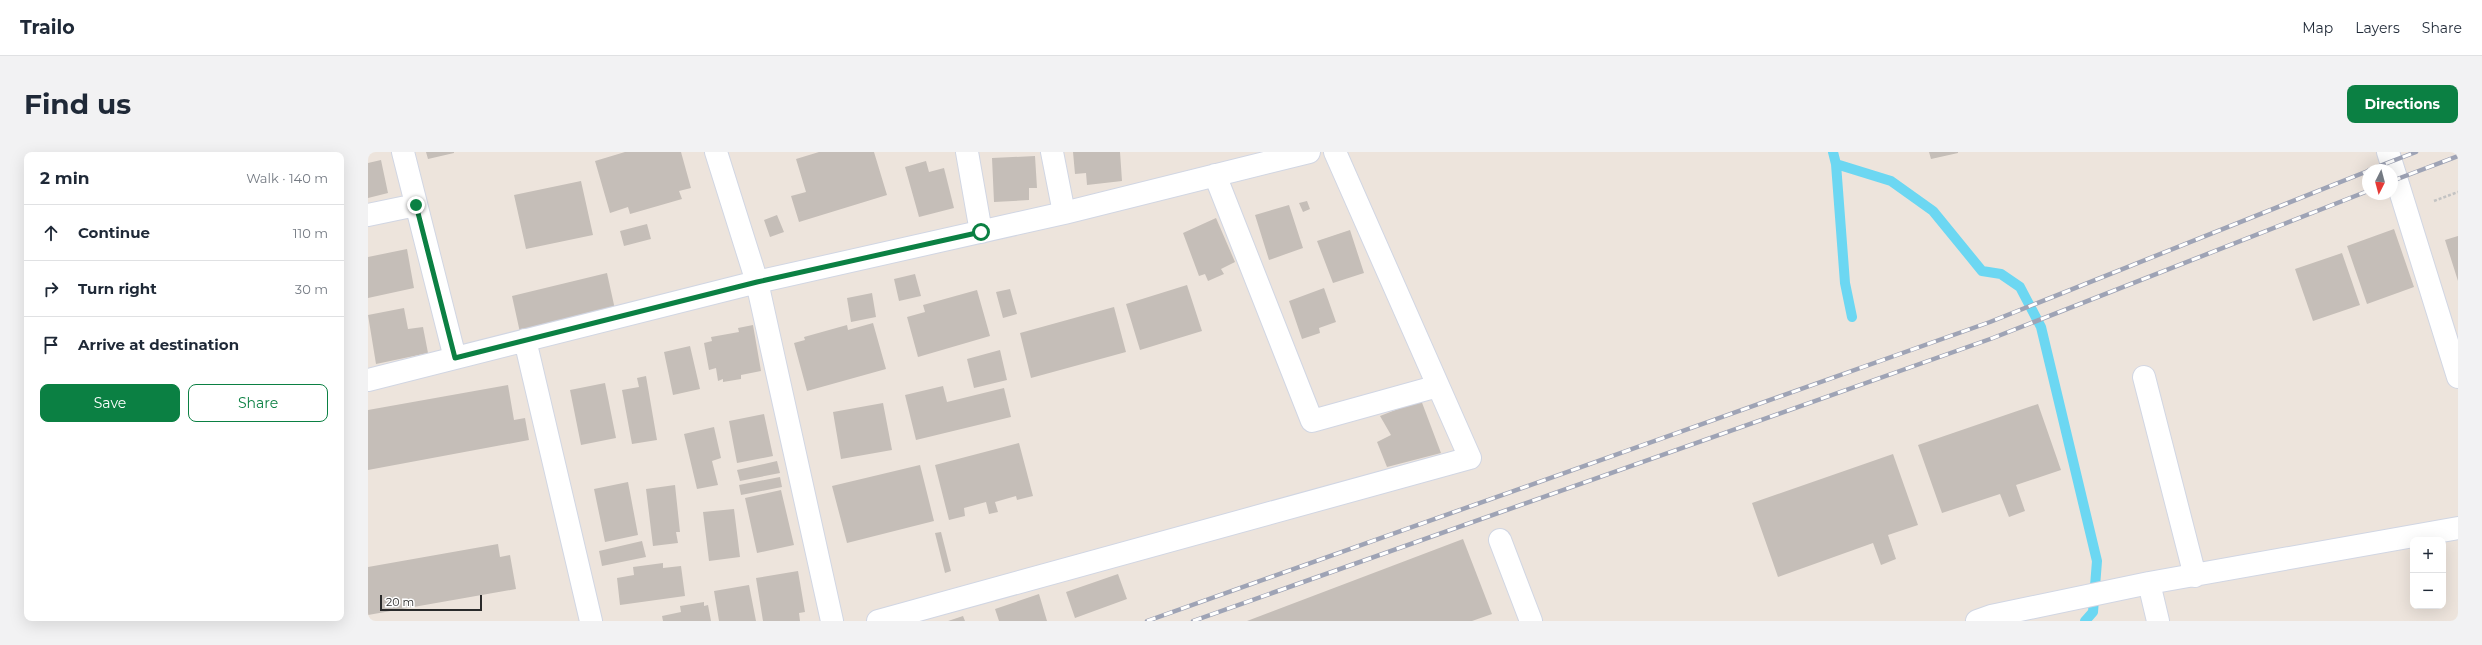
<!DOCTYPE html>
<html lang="en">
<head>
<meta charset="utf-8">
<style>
  :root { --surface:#fff; --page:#f2f2f3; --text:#1f2937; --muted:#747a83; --line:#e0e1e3; --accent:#0b8043 }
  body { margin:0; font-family:Montserrat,sans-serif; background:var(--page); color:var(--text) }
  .controls { position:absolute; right:12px; bottom:12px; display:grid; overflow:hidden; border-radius:8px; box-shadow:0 4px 16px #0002 }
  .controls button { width:36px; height:36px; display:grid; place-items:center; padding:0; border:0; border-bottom:1px solid var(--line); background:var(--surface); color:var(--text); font:20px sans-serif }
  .compass { position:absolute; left:1994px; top:12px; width:36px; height:36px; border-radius:50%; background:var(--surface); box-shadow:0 4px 16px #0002; rotate:186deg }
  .scale { position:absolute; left:12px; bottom:10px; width:102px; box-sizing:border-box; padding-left:4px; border:2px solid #2a2a2a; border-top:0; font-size:11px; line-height:14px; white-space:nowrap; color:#2a2a2a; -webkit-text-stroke:3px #fff; paint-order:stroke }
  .stop { position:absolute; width:12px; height:12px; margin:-9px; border:3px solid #0b8043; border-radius:50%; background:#fff }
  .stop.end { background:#0b8043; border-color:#fff; box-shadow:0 1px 4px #0008 }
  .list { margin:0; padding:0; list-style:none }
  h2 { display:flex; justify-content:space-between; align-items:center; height:52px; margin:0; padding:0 16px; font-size:17px }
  h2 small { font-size:13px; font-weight:400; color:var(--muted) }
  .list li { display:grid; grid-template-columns:26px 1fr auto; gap:12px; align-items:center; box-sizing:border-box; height:56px; padding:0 16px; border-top:1px solid var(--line) }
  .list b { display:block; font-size:15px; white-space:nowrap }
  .list em { font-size:13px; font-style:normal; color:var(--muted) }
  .actions { display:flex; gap:8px; padding:12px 16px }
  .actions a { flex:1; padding:9px 0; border:1px solid var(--accent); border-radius:8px; text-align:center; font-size:14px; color:var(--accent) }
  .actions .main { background:var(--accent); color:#fff }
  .icon { flex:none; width:22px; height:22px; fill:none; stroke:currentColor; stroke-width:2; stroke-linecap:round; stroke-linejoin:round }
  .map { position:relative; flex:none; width:2090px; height:469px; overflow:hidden; border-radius:8px }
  header { display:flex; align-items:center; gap:24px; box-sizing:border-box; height:56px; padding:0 20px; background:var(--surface); border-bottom:1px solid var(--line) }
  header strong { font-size:19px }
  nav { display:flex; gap:22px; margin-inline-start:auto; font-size:14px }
  .intro { display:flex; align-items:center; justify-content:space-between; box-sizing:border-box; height:96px; padding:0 24px }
  h1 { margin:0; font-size:28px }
  .button { padding:10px 18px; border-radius:8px; background:var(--accent); color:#fff; font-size:14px; font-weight:700 }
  main { display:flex; gap:24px; padding:0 24px }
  aside { flex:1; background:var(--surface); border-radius:8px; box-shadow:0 4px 16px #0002 }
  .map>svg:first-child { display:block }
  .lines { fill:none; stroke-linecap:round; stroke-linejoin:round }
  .stream { stroke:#6cd7f2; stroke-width:10 }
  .building { fill:#c5beb8 }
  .street-casing { stroke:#d1d6e3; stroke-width:24 }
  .path { stroke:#c3c3c3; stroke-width:2.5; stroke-dasharray:3 2; stroke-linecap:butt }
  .street { stroke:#fff; stroke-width:22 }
  .rail-casing { stroke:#9ea3b5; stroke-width:4.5 }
  .rail { stroke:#fff; stroke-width:3; stroke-dasharray:9; stroke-linecap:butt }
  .route { stroke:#0b8043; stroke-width:5 }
</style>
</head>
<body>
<header>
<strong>Trailo</strong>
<nav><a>Map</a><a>Layers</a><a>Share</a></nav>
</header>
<div class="intro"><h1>Find us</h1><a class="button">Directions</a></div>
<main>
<aside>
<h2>2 min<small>Walk · 140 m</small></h2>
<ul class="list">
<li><svg class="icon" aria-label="ahead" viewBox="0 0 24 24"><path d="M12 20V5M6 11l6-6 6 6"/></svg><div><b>Continue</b></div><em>110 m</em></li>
<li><svg class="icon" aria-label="right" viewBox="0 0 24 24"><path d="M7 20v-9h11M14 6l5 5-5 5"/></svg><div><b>Turn right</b></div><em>30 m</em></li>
<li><svg class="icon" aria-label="arrive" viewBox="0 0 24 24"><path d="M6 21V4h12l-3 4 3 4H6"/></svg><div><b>Arrive at destination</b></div></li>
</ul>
<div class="actions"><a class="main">Save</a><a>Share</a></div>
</aside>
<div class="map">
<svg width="2090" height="469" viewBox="0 0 2090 469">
  <rect width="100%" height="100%" fill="#ede4dc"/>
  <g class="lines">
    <path class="stream" d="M1465,0L1468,12L1523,29L1565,59L1614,119L1633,122L1652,135L1673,175L1729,409L1725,460L1717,469
      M1468,12L1477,131L1484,165"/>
  </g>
  <path class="building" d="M58,0H86V1L60,7Z
    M257,0H313L323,36L311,39L314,47L262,62L260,55L242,61L227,9Z
    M451,0H506L519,43L431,70L423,44L438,40L428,7Z
    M705,0H752L754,29L719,33L718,21L707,22Z
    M1561,0H1590V1L1563,7Z
    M667,4L669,36H661V48L626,50L624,6Z
    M13,8L20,41L0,46V11Z
    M558,9L561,20L576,16L586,56L551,65L537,15Z
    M213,29L225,83L158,97L146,43Z
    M939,49L942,57L935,60L931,51Z
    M921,53L935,96L901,108L887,63Z
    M409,63L416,80L402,85L396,68Z
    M848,66L867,110L853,117L856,122L840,129L837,122L831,124L815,81Z
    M279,72L283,87L256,94L252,79Z
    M2026,77L2046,135L1999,152L1979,94Z
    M982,78L996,121L965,131L949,89Z
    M2090,84V129L2077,88Z
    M39,97L46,136L0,146V105Z
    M1974,101L1992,153L1945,169L1927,117Z
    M239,121L248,162L153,185L144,144Z
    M547,122L553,144L531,149L526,127Z
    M819,133L834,179L772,198L758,152Z
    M956,136L968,170L951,176L952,181L934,187L921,149Z
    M642,137L649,162L635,166L628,140Z
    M609,138L622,184L550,205L539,165L557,160L555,153Z
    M504,141L508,165L483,170L479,146Z
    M746,155L758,200L663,226L652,181Z
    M36,156L40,177L55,175L60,201L8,212L0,163Z
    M505,171L518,217L439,239L426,191L437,188L436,185L479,173L480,178Z
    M385,173L393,219L373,223V227L355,230V227L350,229L348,216L341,218L336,191L344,189L343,185L371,180L370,176Z
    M322,194L332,237L305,243L296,200Z
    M632,198L639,228L606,236L599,207Z
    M278,224L289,288L264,292L254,238L271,235L269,226Z
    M237,231L248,286L213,293L202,238Z
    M140,233L146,268L157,266L161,288L0,318V258Z
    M575,234L579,250L636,236L643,265L548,288L537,243Z
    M1053,248L1073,301L1019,315L1009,290L1023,283L1012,264Z
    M515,251L524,298L473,307L465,260Z
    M1670,252L1693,318L1648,333L1657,359L1641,365L1632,342L1574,361L1550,293Z
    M396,262L405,304L369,311L361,269Z
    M346,275L353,306L344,309L350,333L329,337L316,282Z
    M651,291L665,344L649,348L648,344L627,350L630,360L621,362L618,350L596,356L597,364L581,368L567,313Z
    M1525,302L1550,373L1520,383L1528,407L1513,413L1505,391L1410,425L1384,351Z
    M409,309L412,321L372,329L369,318Z
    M552,313L566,369L479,391L464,334Z
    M412,325L414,335L373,343L371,333Z
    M260,330L270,383L237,390L226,337Z
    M307,333L312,380H308L310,391L285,394L278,337Z
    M413,338L426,393L389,401L377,346Z
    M366,357L372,405L341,409L335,360Z
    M573,380L583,419L577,421L567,381Z
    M1095,387L1124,462L1104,469H879Z
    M274,389L278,405L234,414L231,399Z
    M130,392L132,405L142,403L148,437L0,463V415Z
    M295,411V416L313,414L317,444L252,453L249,426L266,423L265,415Z
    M430,419L437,460L431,461L432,469H395L388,426Z
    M750,422L759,447L707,466L698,440Z
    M381,433L388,469H351L346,439Z
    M671,442L679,469H631L627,457Z
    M336,450V454L340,453L343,469H295L294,464L313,460L312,454Z
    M595,464L597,469H580Z"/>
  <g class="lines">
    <defs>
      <path id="street" d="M35,0L87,206
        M348,0L389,130L464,469
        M599,0L613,80
        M684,0L696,61
        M2020,0L2090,225
        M847,23L944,269L1070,234
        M0,63L48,53
        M157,188L223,469
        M1776,225L1827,424
        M0,228L389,130L696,61L941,0
        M1132,388L1163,469
        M1781,431L1790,469
        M510,469L1102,306L967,0
        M1609,469L1623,464L1781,431L2090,376"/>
    </defs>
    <use href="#street" class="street-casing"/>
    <path class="path" d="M2066,49L2090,40"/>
    <use href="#street" class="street"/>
    <defs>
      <path id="rail" d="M2001,18L2048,0
        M2024,29L2090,4
        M779,469L1622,170L2000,19
        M825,469L1625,186L2000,39"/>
    </defs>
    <use href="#rail" class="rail-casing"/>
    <use href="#rail" class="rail"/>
  </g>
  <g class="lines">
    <path class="route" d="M48,53L87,206L389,130L613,80"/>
  </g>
</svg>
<div class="controls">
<button>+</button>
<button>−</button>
</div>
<svg class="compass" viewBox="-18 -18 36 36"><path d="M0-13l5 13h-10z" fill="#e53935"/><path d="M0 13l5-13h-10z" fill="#747a83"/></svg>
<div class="scale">20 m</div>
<div class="stop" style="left:613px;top:80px"></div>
<div class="stop end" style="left:48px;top:53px"></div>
</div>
</main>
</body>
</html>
